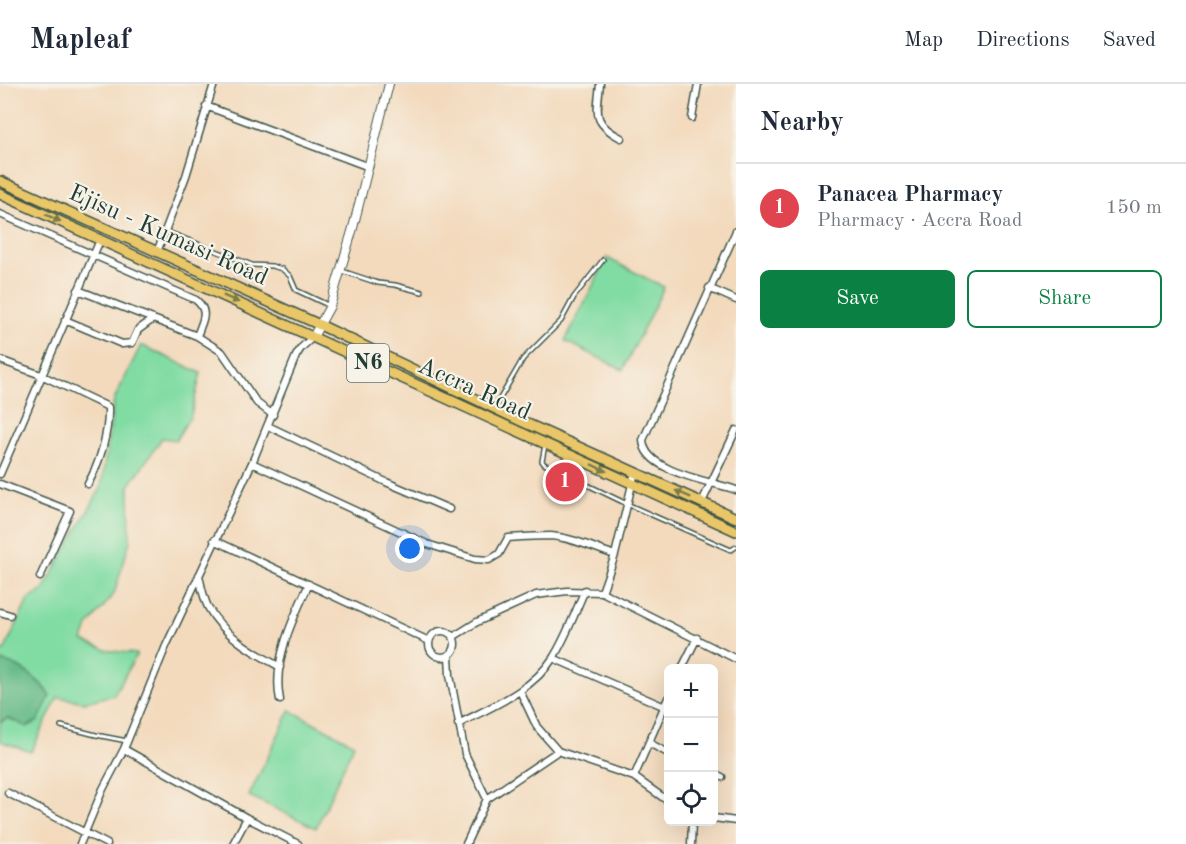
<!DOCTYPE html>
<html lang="en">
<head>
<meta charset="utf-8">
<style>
  :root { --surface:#fff; --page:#f2f2f3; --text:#1f2937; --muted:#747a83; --line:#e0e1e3; --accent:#0b8043 }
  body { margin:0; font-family:"Old Standard TT",serif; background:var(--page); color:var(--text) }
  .controls { position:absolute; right:18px; bottom:18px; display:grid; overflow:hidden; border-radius:9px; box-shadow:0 6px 24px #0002 }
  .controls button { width:54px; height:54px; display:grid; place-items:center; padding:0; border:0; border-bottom:2px solid var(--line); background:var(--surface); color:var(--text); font:30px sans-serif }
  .you { position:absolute; left:410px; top:465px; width:21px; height:21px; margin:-15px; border:4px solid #fff; border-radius:50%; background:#1a73e8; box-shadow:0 0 0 9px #1a73e833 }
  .badge { display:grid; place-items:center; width:39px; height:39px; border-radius:50%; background:var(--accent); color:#fff; font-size:20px; font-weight:700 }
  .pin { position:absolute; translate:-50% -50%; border:3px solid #fff; box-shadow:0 2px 6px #0006 }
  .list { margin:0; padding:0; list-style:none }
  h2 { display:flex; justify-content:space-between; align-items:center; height:78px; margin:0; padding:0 24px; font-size:26px }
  h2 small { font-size:20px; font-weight:400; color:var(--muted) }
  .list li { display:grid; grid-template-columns:39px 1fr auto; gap:18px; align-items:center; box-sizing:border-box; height:90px; padding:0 24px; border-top:2px solid var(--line) }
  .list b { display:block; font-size:22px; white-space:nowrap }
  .list p { margin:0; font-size:20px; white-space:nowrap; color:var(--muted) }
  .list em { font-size:20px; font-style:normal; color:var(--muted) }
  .actions { display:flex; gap:12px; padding:18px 24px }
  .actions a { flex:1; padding:14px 0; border:2px solid var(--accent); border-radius:9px; text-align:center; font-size:21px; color:var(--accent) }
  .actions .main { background:var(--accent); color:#fff }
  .icon { flex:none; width:33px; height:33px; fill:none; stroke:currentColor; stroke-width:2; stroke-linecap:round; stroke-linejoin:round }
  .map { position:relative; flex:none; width:736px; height:760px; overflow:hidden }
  header { display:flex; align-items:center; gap:36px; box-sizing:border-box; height:84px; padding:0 30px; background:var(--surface); border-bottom:2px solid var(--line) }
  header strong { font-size:28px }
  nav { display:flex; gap:33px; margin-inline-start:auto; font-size:21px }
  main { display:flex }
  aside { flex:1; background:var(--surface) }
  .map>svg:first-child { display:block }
  .green { fill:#81dca3; stroke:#508c6c; stroke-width:1.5 }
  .forest { fill:#68bc89; stroke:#447c5e; stroke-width:1.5 }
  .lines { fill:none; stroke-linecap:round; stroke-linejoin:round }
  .service-casing { stroke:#3f5549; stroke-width:6 }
  .minor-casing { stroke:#3f5549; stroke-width:9 }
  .tertiary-casing { stroke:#3f5549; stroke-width:10 }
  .trunk-casing { stroke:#3f5549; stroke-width:12 }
  .service { stroke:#fff; stroke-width:3 }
  .minor { stroke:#fff; stroke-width:6 }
  .tertiary { stroke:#fff; stroke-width:8 }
  .trunk { stroke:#e9c769; stroke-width:9 }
  .oneway { fill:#7a7b4c }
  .labels { text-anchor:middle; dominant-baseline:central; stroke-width:4.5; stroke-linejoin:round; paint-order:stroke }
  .shield { fill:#f7f3e8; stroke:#60746a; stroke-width:1.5 }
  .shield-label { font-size:22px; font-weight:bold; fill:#1f3d34 }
  .street-label { font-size:24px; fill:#1f3d34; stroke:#f7f3e8 }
</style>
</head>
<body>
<header>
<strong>Mapleaf</strong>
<nav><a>Map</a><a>Directions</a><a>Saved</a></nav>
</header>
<main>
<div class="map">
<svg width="736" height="760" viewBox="0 0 736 760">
  <rect width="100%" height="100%" fill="#f7f3e8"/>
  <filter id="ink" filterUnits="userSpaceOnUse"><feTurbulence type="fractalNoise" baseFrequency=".0167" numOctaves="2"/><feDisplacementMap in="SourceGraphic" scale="12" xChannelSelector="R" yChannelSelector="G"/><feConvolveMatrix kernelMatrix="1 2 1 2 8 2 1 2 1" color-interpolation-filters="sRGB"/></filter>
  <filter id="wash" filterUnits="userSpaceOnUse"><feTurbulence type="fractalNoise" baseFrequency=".008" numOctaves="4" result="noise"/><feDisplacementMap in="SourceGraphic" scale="24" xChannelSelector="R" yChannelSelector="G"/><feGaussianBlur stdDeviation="1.35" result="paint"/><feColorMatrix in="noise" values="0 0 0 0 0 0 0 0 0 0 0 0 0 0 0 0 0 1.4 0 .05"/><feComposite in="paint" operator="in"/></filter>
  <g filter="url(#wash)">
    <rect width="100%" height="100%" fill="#f3dabd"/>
    <path class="green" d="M607,174L664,203L623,286L565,257Z
      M141,261L201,289L191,331L176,356L162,354L129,402L130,457L114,510L88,542L83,557L106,566L137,570L114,611L84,618L58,613L31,668L0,657V638L8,634L27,643L38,637L50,612C41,596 19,580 0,577V566L4,567L28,516L43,506L101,404L114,316Z
      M290,626L354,660L316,744L249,712Z"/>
    <path class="forest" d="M0,577C18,580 41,596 50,612L38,637L27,643L8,634L0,638Z"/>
  </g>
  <g filter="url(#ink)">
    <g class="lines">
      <defs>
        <path id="service" d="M165,147L252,181L272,182L282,185L290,192L296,206L330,222
          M342,187L378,199L395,201L422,208
          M495,323L523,275L561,237L574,213L603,176
          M545,361L542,377L544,380L627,420L731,466L736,463
          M61,642L96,651L127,657"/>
        <path id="minor" d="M600,0C597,30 592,39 621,54
          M206,22L369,83
          M692,34L698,0
          M0,130L196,216C210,228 202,237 197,252
          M736,147L643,356C644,388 711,397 736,406
          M157,168L186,92L214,0
          M709,204L736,216
          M78,206L197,252L222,268L257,319L273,331
          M65,236L122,260L132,259L138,246L153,235
          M0,276L41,291L108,323C109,349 100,378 88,400
          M268,342L386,398L449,425
          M252,379L427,460L475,475L489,476L499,470L508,454C522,453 537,452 551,452C573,454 594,464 615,471
          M0,390L100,156
          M0,400L70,427L40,493
          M702,418L736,346
          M214,456L429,557
          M199,491C201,501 203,513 208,523C223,551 253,568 280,583
          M602,508L615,471L635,388
          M0,528L10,531
          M429 560a13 13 0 1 1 26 0a13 13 0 1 1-26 0Z
          M453,553L477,538L536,511L567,507L602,508L736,575
          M449,572L450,591L465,670L487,715
          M553,574L665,623
          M682,584L697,554
          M520,607L537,643L558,667L634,693L668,717
          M280,616C272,578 293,534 309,500
          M458,640C491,623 532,607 553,574C566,554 575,528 585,506
          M649,659L668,669
          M124,665L247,734L298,760
          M714,689L722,693
          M634,693L668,614
          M8,709L107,760
          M714,734L736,737
          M80,760L103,705L124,665L166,562L252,379L296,272L301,264L313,253
          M233,760L247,734
          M466,760L487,715L558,667
          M691,760L692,738"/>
        <path id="tertiary" d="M313,253L330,222L353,144L389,0"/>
        <path id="trunk" d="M0,97L320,241L521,337L736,434
          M0,110L736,447"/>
      </defs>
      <use href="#service" class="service-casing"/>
      <use href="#minor" class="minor-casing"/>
      <use href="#tertiary" class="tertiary-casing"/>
      <use href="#trunk" class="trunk-casing"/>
      <use href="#service" class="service"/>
      <use href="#minor" class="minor"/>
      <use href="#tertiary" class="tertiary"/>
      <use href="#trunk" class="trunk"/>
    </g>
    <defs><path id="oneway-solid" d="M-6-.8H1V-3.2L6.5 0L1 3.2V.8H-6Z" transform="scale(1.5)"/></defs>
    <g class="oneway">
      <use href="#oneway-solid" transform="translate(53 134) rotate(25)"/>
      <use href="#oneway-solid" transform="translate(231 215) rotate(24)"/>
      <use href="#oneway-solid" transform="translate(599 384) rotate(25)"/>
      <use href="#oneway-solid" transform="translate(683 410) rotate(-156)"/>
    </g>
  </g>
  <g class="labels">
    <rect class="shield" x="347" y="260" width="42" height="38" rx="4.5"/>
    <g class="shield-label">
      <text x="368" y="279">N6</text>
    </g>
    <g class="street-label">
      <text transform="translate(168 152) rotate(24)">Ejisu - Kumasi Road</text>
      <text transform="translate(474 306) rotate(24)">Accra Road</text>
    </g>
  </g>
</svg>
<div class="controls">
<button>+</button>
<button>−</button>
<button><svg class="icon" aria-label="locate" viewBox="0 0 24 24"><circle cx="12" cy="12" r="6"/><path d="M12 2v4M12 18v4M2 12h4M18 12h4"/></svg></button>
</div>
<div class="you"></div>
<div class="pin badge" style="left:565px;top:398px;background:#e0444e">1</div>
</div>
<aside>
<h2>Nearby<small></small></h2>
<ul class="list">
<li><span class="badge" style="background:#e0444e">1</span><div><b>Panacea Pharmacy</b><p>Pharmacy · Accra Road</p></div><em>150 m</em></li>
</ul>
<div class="actions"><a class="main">Save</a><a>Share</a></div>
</aside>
</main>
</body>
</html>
